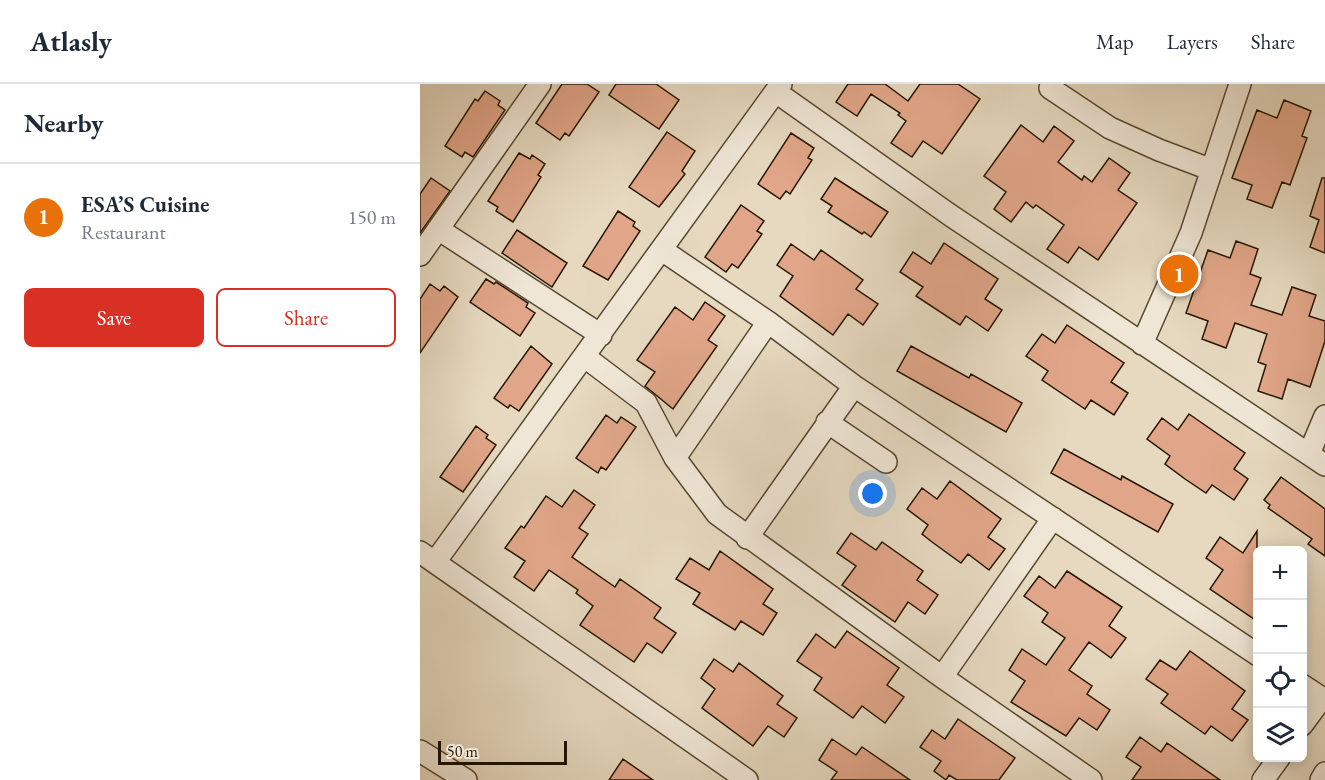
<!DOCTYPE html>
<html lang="en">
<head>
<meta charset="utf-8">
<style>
  :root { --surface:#fff; --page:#f2f2f3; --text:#1f2937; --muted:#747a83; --line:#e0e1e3; --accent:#d93025 }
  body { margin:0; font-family:"EB Garamond",serif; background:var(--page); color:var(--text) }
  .controls { position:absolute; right:18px; bottom:18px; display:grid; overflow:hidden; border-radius:9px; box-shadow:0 3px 15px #0003 }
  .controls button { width:54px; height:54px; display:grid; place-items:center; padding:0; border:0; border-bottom:2px solid var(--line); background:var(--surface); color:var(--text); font:30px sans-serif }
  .scale { position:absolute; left:18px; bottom:15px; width:129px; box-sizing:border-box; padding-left:6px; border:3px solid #271700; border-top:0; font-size:16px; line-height:21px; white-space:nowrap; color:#271700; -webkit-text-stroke:4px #efe6d6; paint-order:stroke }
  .you { position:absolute; left:453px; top:410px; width:21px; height:21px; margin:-15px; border:4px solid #fff; border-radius:50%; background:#1a73e8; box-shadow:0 0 0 9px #1a73e833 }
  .badge { display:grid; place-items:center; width:39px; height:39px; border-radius:50%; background:var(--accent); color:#fff; font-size:20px; font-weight:700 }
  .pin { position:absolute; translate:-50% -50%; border:3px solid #fff; box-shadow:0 2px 6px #0006 }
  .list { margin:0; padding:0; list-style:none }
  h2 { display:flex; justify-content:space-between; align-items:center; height:78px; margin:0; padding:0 24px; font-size:26px }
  h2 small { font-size:20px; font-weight:400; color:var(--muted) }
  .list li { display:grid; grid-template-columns:39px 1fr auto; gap:18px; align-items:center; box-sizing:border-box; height:108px; padding:0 24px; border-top:2px solid var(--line) }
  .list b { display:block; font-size:22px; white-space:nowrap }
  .list p { margin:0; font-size:20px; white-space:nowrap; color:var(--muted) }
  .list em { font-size:20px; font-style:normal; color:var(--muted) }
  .actions { display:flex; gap:12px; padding:18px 24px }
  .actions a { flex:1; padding:14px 0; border:2px solid var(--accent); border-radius:9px; text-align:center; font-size:21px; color:var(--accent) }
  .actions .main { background:var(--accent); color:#fff }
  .icon { flex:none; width:33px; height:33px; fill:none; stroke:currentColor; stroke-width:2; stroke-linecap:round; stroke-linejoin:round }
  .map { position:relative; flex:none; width:905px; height:696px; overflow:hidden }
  header { display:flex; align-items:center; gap:36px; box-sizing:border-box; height:84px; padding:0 30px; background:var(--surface); border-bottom:2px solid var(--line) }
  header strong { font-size:28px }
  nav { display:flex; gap:33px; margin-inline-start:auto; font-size:21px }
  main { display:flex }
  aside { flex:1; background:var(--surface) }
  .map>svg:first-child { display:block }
  .building { fill:#e1a689; stroke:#271700; stroke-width:1.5 }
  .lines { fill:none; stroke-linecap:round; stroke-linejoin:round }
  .minor-casing { stroke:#574830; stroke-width:24 }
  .minor { stroke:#efe6d6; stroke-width:21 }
</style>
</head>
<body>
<header>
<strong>Atlasly</strong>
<nav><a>Map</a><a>Layers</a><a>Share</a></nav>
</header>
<main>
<aside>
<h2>Nearby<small></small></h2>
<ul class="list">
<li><span class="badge" style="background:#e8710a">1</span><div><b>ESA’S Cuisine</b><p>Restaurant</p></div><em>150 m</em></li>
</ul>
<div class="actions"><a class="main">Save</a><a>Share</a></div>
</aside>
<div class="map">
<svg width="905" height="696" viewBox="0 0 905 696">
  <rect width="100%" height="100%" fill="#e6d9c0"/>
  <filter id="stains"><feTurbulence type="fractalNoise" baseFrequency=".00333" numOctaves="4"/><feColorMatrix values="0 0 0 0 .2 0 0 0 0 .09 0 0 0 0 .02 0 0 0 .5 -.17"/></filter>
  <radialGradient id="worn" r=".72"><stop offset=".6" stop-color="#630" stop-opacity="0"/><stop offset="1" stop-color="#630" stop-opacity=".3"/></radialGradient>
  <path class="building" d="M142,0H167L179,8L149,52L145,49L140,56L116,39Z
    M196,0H236L259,16L239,45L189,11Z
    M428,0H465L488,17L500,0H538L560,15L522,70L503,57L492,73L471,59L486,37L478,31L480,29L451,10L437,32L416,18Z
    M65,7L80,17L78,21L85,26L53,73L45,68L42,73L25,62L55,15L58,17Z
    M864,16L891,27L882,52L887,54L870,101L862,98L852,124L827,115L832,101L812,94L837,26L857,34Z
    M601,41L623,58L634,42L654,57L638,78L662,96L664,92L672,98L689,74L710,89L698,106L717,119L678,176L659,163L648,179L627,165L644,141L616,121L613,124L606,118L591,138L574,125L586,108L564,92Z
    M247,48L275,67L262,87L265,90L239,123L209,103Z
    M371,49L394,64L388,74L392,76L370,110L366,107L360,115L338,100Z
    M99,69L110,75L112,71L125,80L118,91L121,93L93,138L76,127L78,123L68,117Z
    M11,94L30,107L0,149V110Z
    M415,94L468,128L451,153L444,148L442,150L408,128L412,122L401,115Z
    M902,94H905V169L890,163L899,136L890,132Z
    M321,121L344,137L337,147L342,150L318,184L312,180L306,188L285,173Z
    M198,127L215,138L213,142L220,147L188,196L163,182Z
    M97,146L147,179L132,203L82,169Z
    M816,157L838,165L830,190L841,194L831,221L862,231L872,203L896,211L889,232L905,237V257L890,303L868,295L862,315L838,307L846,281L838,278L847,250L815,239L806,264L782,255L788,237L766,229L788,166L810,174Z
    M524,159L578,195L565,215L582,226L568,247L546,232L540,241L496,212L503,203L480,188L493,168L511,180Z
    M371,160L394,176L401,166L443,196L436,205L458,220L443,241L428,230L413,251L360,212L373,192L357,181Z
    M66,195L74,200L76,198L108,219L106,223L115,229L100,252L50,218Z
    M10,200L20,207L24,202L38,213L0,269V215Z
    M285,218L305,232L288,256L297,262L253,325L225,302L235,288L217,276L255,223L273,236Z
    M647,241L704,279L691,298L708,309L694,331L671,316L665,325L622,296L628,287L606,272L622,250L635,259Z
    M111,262L132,280L99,327L90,321L88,324L74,314Z
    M491,262L549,294L551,290L602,319L586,348L477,287Z
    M769,330L825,369L814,385L828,395L814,416L792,401L786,409L765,395L745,380L750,372L727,355L742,334L758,346Z
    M186,331L197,339L201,333L216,343L186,386L181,383L178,389L156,374Z
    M56,342L68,351L66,354L76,361L43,408L20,393Z
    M644,365L701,396L702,392L753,420L738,448L631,389Z
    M861,393L905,425V472L888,460L892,455L848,424L850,421L844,416Z
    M530,397L581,435L568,453L585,465L569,486L548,470L541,479L512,458L502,450L508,441L487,425L502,404L517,415Z
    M154,406L175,421L159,444L168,450L152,473L195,503L200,495L241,524L234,534L256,549L242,569L227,559L214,578L160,541L173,522L156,509L158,506L129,486L114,507L94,493L105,477L85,464L101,442L104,444L126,412L142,423Z
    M837,447V537L790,505L803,486L786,474L800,453L823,469Z
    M431,449L456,466L462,458L503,487L497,496L518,511L505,530L488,518L475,538L422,501L436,482L417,469Z
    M300,467L353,505L343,520L357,529L343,551L321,537L315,546L273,520L280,509L256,495L270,474L289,486Z
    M647,487L702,523L689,542L706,554L691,574L669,558L649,586L672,602L667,610L690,626L677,646L659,634L646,652L591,618L605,597L589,586L602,565L626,581L645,554L622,538L628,529L604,512L619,492L635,504Z
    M427,547L479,584L467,601L484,613L465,639L442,622L433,634L394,606L402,594L377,577L396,550L415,564Z
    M770,567L825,607L812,625L828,636L812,657L791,642L785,650L772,641L741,619L748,610L726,595L740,576L756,586Z
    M294,575L313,588L319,579L363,612L357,620L377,634L364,653L348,642L333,662L282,624L295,605L281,594Z
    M538,635L595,674L579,696H537L529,691L526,696L514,687L521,677L500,663L512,646L525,655Z
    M720,653L741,668L747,659L800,696H712L721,683L706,673Z
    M412,655L436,671L442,663L490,696H411L417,688L399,676Z
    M203,675L233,696H189Z"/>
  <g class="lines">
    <defs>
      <path id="minor" d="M630,4L690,44L739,66L792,86
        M356,8L530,131L905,381
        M18,145L181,251
        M242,166L348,238L434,302L838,571
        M0,171L120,0
        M722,260L771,149L820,0
        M165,273L226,319L255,374L297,430L522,593L671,696
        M407,338L466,378
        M889,370L905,332
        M255,374L348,238
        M327,454L434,302
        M0,468L327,696
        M15,478L361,0
        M522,593L633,434
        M882,601L905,616
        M882,641L902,614
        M0,667L46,696
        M843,696L859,674
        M901,696L905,689"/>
    </defs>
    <use href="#minor" class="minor-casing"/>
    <use href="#minor" class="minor"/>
  </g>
  <rect width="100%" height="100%" filter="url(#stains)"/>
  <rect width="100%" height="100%" fill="url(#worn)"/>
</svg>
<div class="controls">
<button>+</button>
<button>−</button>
<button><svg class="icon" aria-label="locate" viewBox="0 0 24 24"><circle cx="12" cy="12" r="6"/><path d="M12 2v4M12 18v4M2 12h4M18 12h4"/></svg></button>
<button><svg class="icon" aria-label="layers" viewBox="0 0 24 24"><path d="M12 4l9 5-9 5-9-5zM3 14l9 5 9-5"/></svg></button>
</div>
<div class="scale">50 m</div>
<div class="you"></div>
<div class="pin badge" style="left:759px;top:190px;background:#e8710a">1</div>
</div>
</main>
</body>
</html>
